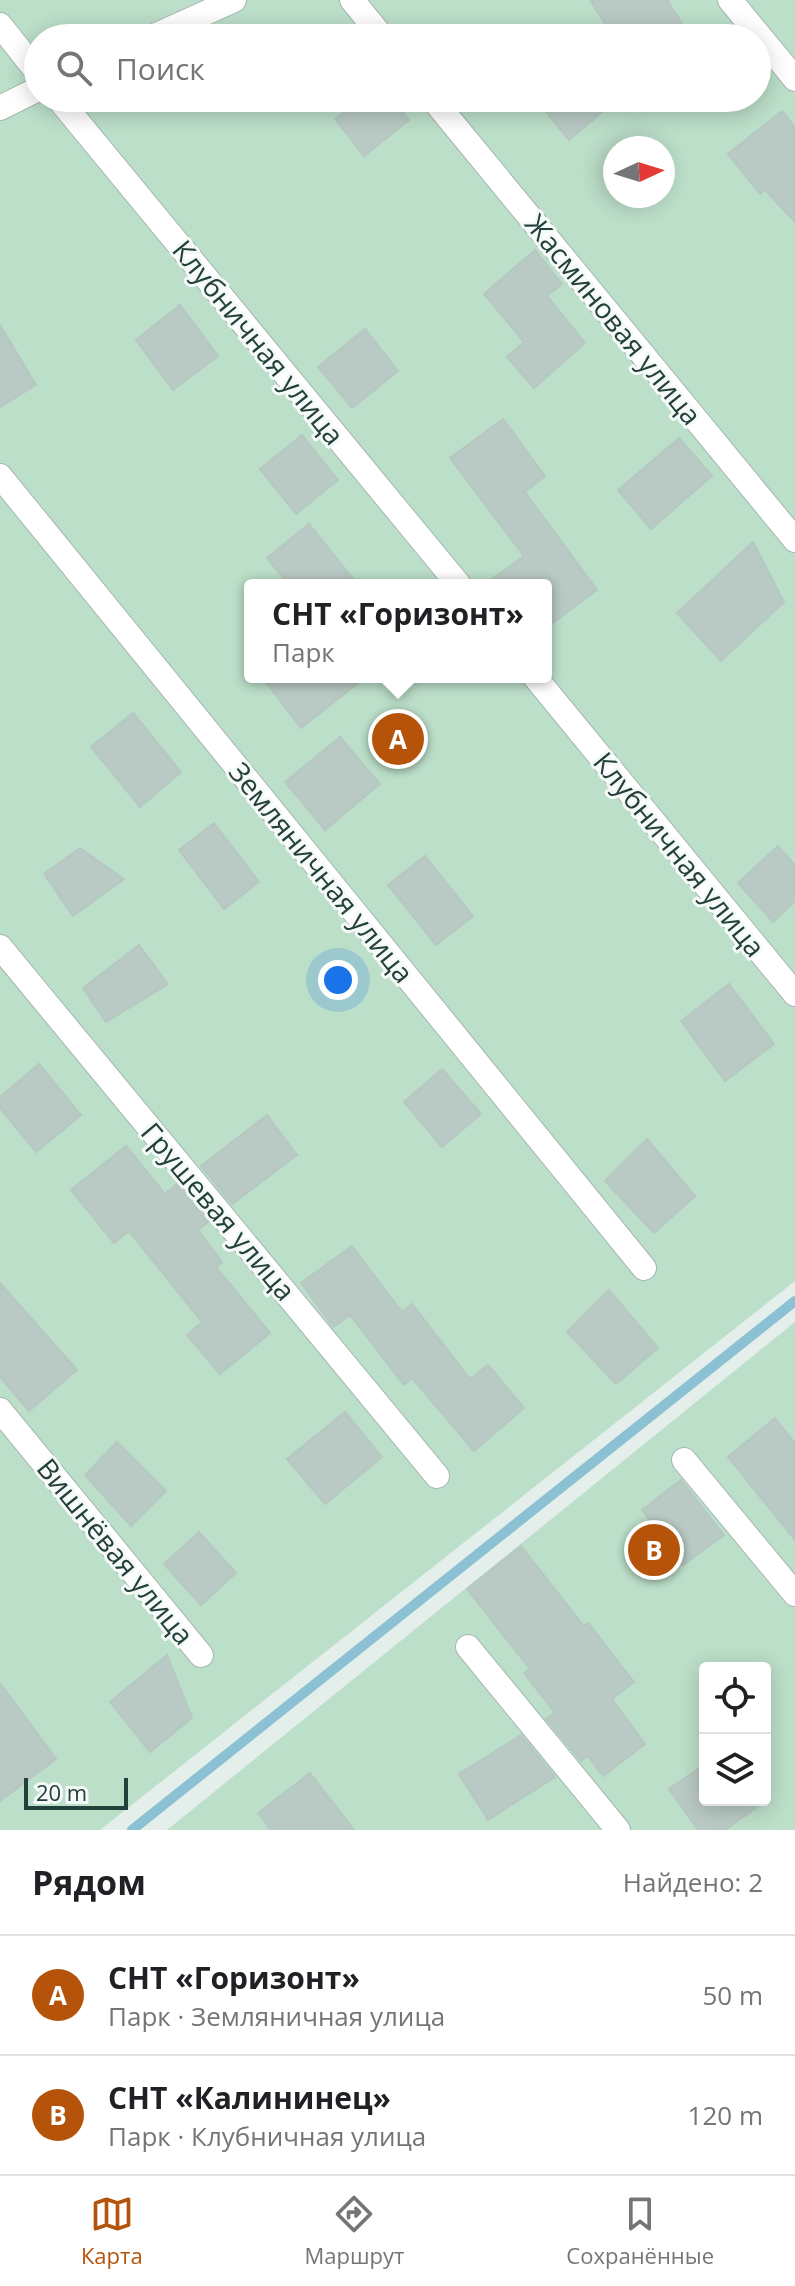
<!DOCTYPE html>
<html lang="ru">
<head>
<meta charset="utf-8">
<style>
  :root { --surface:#fff; --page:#f2f2f2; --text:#202124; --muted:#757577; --line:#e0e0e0; --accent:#b45309 }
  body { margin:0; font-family:"Open Sans",sans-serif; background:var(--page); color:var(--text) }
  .controls { position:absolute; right:24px; bottom:24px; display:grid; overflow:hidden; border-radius:8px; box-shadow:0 4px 20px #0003 }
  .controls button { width:72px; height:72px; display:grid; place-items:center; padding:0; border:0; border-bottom:2px solid var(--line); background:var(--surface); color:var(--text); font:40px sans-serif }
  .compass { position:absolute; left:603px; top:136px; width:72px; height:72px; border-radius:50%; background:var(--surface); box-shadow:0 4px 20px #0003; rotate:86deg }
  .scale { position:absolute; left:24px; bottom:20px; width:104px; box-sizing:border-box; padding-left:8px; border:4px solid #23403b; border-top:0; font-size:22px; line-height:28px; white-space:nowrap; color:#23403b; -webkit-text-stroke:6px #f5faf8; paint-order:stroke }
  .you { position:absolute; left:338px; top:980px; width:28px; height:28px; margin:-20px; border:6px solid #fff; border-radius:50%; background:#1a73e8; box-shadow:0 0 0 12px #1a73e833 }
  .badge { display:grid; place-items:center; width:52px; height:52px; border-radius:50%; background:var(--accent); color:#fff; font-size:26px; font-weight:700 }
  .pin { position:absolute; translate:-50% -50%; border:4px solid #fff; box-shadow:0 2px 8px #0006 }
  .popup { position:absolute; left:244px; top:579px; width:308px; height:104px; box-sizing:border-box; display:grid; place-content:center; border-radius:8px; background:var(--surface); filter:drop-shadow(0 2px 6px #0005); font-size:26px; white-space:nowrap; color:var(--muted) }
  .popup b { font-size:30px; color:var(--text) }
  .popup::after { content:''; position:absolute; left:50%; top:100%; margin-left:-16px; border:16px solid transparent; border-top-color:var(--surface) }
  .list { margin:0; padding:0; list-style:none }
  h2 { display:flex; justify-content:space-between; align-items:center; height:104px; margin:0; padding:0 32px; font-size:34px }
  h2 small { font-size:26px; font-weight:400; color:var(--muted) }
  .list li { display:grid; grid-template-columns:52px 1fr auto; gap:24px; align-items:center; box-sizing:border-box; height:120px; padding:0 32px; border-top:2px solid var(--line) }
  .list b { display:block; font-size:30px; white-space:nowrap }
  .list p { margin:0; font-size:26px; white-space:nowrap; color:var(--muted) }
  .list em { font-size:26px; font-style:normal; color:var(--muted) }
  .icon { flex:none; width:44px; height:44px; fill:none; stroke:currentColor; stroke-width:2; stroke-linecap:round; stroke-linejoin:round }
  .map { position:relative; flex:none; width:795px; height:1830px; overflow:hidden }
  .search { position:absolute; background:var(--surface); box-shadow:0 4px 20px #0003; left:24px; right:24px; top:24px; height:88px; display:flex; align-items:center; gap:20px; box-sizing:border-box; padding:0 28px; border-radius:44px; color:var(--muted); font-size:30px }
  .sheet { height:344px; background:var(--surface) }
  nav { display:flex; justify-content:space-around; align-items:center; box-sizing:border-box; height:112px; border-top:2px solid var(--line); background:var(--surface); font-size:22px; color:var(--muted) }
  nav a { display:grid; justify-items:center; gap:4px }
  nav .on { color:var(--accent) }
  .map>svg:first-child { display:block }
  .green { fill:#bcdfc9; fill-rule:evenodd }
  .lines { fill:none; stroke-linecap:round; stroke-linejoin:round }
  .stream { stroke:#8bc1d3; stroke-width:10 }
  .building { fill:#b9c9c4; stroke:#b6c8c2; stroke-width:2 }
  .street-casing { stroke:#a6b6b2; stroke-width:26 }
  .street { stroke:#fff; stroke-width:24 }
  .labels { text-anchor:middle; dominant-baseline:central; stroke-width:6; stroke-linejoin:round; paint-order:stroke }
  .street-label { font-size:28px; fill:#23403b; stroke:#f5faf8 }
</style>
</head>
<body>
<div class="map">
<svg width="795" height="1830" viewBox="0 0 795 1830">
  <rect width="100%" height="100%" fill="#e4eeea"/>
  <path class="green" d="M0,0H795V1281L100,1830H0ZM38,38H757V98H38ZM615,148H663V196H615ZM250,585H546V677H250Z
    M795,1322V1830H167ZM705,1668H765V1800H705Z"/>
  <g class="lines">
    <path class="stream" d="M132,1830L795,1301"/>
  </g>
  <path class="building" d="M590,0H667L691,38H614Z
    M361,98H392L409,120L364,156L335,119Z
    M535,98H619L569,140Z
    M782,111L795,127V222L765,190L760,194L728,154Z
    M535,250L562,284L547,296L585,343L534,388L507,357L524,342L484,294Z
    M180,305L218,356L173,390L136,340Z
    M0,325L36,385L0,407Z
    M365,329L398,371L352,408L318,367Z
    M503,419L545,476L525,492L597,590L546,628V585H484L524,556L450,458Z
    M302,435L338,480L296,514L260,469Z
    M679,438L712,476L651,529L618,490Z
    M309,524L358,585H289L267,558Z
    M753,542L784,602L721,661L677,613Z
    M262,677H366L301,728Z
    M133,713L181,772L140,807L91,747Z
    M340,737L380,784L325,830L285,782Z
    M214,823L259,882L224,909L179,850Z
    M778,846L795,865V901L773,922L738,883Z
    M80,848L124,879L73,916L44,874Z
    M425,856L473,916L436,945L388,885Z
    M139,945L168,984L106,1022L83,988Z
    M729,984L774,1044L725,1081L681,1021Z
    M39,1064L81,1115L36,1152L0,1108V1097Z
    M442,1069L481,1114L442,1147L404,1102Z
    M267,1115L297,1155L232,1204L201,1166Z
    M647,1139L695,1196L654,1233L605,1181Z
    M126,1146L165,1194L177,1184L208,1222L198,1230L222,1262L216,1267L270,1333L220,1374L187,1335L202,1322L129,1231L114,1243L71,1190Z
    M352,1246L402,1312L412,1304L470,1379L488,1365L524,1408L474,1451L412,1378L404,1385L350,1315L333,1327L301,1283Z
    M0,1283L77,1370L29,1411L0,1377Z
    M609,1290L658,1348L616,1384L567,1332Z
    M345,1412L382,1457L325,1504L287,1459Z
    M775,1418L795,1443V1540L728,1457Z
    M117,1442L166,1491L131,1526L85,1475Z
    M681,1480L724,1535L683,1565L642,1510Z
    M199,1532L236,1573L201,1605L164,1564Z
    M521,1546L584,1626L588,1623L634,1682L612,1699L645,1744L603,1776L588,1756L581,1761L546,1719L555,1713L524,1673L530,1669L467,1589Z
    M167,1655L192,1718L150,1752L110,1702Z
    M0,1683L56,1759L0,1801Z
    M521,1735L555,1777L488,1820L459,1774Z
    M705,1764V1800H767L725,1830H698L669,1789Z
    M310,1773L354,1830H271L258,1813Z"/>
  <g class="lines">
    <defs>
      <path id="street" d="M352,0L383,38
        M730,0L795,79
        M0,25L38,73
        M150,38L234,0
        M58,98L459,585
        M432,98L795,540
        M0,108L38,89
        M0,476L644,1268
        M535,677L795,994
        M0,947L437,1476
        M0,1410L201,1655
        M684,1460L795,1594
        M468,1647L618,1830"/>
    </defs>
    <use href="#street" class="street-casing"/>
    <use href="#street" class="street"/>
  </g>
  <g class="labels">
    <g class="street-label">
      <text transform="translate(614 319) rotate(51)">Жасминовая улица</text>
      <text transform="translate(259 342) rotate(51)">Клубничная улица</text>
      <text transform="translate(680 854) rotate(51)">Клубничная улица</text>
      <text transform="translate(322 872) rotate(51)">Земляничная улица</text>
      <text transform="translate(219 1211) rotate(50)">Грушевая улица</text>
      <text transform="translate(116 1551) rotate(51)">Вишнёвая улица</text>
    </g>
  </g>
</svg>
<div class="controls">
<button><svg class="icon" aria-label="locate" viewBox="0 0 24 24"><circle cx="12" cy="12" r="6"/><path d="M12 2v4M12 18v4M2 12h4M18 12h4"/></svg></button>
<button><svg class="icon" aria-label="layers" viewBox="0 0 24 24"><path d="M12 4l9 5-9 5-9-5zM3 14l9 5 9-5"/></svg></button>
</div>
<svg class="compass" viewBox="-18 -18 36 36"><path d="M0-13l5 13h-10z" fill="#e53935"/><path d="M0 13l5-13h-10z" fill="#757577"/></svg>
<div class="scale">20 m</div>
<div class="you"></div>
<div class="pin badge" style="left:398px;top:739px">A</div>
<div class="popup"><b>СНТ «Горизонт»</b>Парк</div>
<div class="pin badge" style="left:654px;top:1550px">B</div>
<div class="search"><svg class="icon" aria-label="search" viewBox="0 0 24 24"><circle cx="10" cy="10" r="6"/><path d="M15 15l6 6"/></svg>Поиск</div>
</div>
<section class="sheet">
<h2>Рядом<small>Найдено: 2</small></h2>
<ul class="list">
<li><span class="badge">A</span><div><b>СНТ «Горизонт»</b><p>Парк · Земляничная улица</p></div><em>50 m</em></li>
<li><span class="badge">B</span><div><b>СНТ «Калининец»</b><p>Парк · Клубничная улица</p></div><em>120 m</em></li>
</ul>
</section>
<nav>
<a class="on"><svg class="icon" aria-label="map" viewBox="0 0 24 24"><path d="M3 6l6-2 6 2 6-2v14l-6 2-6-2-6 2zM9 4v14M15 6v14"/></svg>Карта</a>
<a><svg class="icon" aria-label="directions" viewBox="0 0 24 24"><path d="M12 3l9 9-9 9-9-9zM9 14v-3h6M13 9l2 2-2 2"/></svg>Маршрут</a>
<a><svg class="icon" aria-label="saved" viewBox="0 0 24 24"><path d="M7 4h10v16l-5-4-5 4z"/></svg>Сохранённые</a>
</nav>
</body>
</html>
